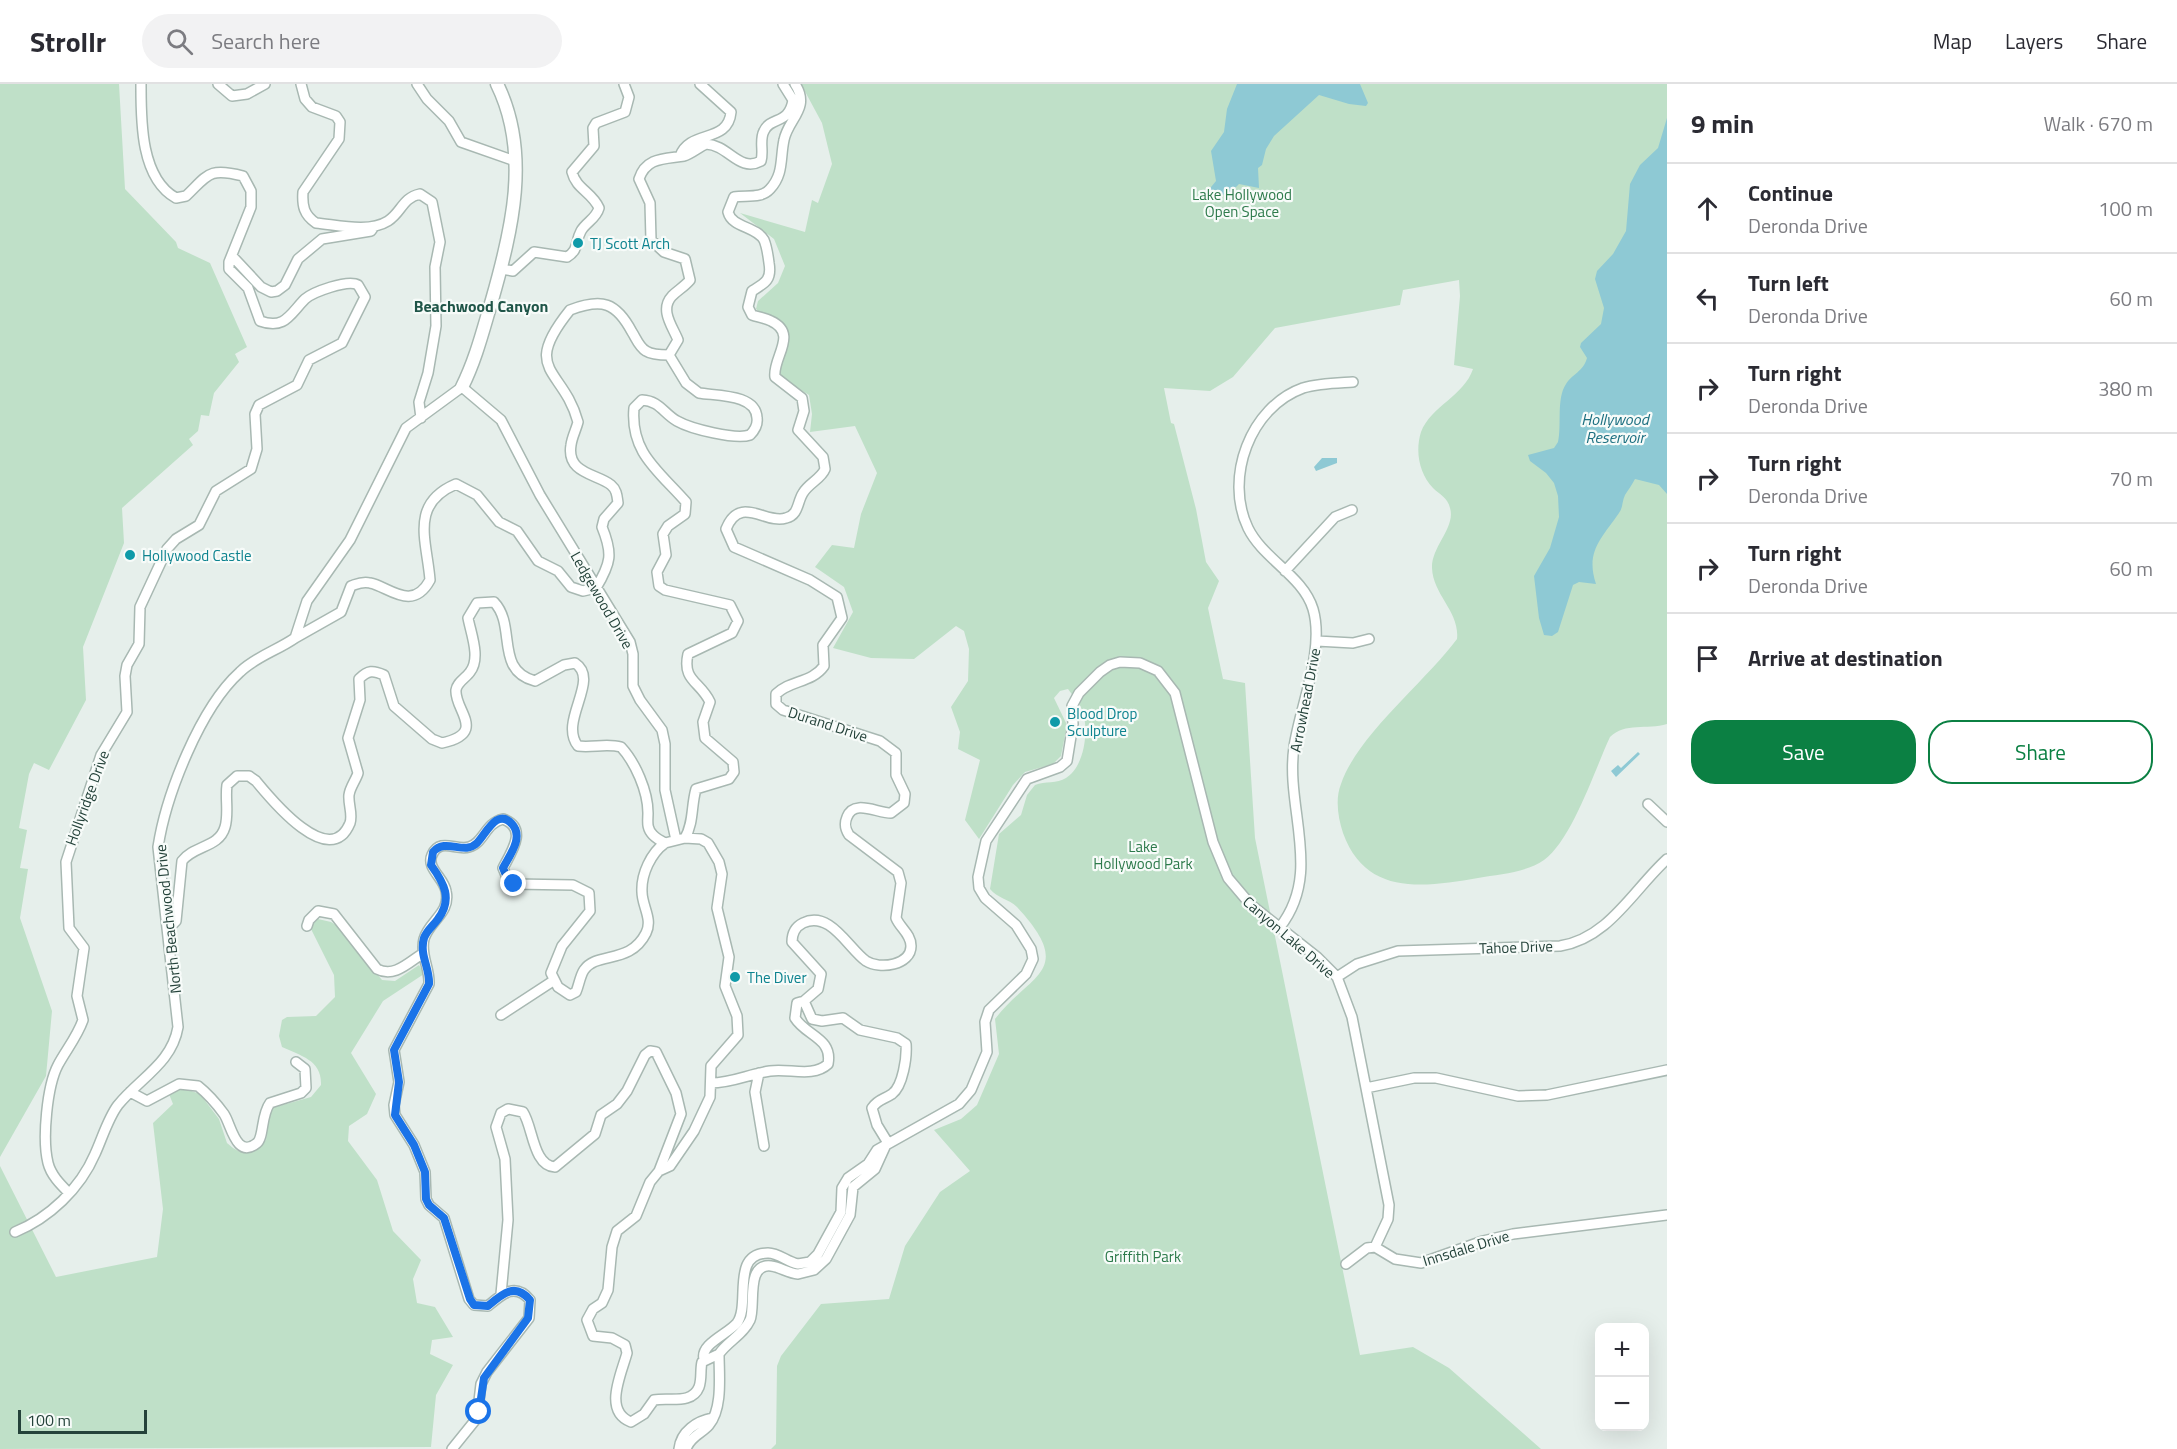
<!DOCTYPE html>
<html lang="en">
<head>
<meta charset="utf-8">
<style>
  :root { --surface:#fff; --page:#f2f2f3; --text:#2b2b33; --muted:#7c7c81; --line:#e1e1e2; --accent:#0b8043 }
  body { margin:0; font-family:"Titillium Web",sans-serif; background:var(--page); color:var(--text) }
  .controls { position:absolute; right:18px; bottom:18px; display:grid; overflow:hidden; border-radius:12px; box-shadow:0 6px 24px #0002 }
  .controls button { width:54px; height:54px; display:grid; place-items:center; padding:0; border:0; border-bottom:2px solid var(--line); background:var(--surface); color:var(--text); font:30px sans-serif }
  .scale { position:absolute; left:18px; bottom:15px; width:129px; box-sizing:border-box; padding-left:6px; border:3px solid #24423a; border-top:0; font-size:16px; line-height:21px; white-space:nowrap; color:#24423a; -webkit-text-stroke:4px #f7fbf9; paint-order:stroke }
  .stop { position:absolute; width:18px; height:18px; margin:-14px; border:4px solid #1a73e8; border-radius:50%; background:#fff }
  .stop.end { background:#1a73e8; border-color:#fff; box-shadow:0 2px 6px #0008 }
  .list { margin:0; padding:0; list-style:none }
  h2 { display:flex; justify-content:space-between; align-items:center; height:78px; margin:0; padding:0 24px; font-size:26px }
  h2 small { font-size:20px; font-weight:400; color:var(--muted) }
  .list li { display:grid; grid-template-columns:39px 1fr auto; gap:18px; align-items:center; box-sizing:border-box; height:90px; padding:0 24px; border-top:2px solid var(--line) }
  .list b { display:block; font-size:22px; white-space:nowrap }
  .list p { margin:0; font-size:20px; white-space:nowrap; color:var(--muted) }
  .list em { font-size:20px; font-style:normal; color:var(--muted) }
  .actions { display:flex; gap:12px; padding:18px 24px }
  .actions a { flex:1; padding:14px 0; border:2px solid var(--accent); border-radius:24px; text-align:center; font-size:21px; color:var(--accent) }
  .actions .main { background:var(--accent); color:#fff }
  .icon { flex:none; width:33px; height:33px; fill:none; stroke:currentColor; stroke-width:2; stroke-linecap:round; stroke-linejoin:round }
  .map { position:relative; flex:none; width:1667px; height:1365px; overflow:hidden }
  header { display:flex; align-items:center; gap:36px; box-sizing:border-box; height:84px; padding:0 30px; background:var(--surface); border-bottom:2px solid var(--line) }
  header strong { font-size:28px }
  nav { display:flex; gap:33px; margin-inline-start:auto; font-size:21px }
  .search { width:420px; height:54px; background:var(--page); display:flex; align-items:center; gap:15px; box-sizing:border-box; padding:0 21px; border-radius:33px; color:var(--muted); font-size:22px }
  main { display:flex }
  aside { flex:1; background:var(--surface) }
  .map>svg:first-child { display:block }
  .green { fill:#bfe0c8 }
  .water { fill:#8ec9d4 }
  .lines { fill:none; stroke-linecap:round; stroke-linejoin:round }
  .minor-casing { stroke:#a8b8b2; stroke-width:12 }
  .tertiary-casing { stroke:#a8b8b2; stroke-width:15 }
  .minor { stroke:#fff; stroke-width:9 }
  .tertiary { stroke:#fff; stroke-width:12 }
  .route { stroke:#1a73e8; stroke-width:8 }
  .culture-dot { fill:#0f9aa8; stroke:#f7fbf9; stroke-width:2 }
  .labels { text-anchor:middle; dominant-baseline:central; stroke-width:4.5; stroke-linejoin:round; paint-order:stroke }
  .park-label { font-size:15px; fill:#2d7a4b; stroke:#f7fbf9 }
  .culture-label { font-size:15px; fill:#0d838f; stroke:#f7fbf9; text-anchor:start }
  .street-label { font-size:15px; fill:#24423a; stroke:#f7fbf9 }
  .neighbourhood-label { font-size:16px; font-weight:bold; fill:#1f5548; stroke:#f7fbf9 }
  .water-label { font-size:16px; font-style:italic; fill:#1c6f80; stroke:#f7fbf9 }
</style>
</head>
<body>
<header>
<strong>Strollr</strong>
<div class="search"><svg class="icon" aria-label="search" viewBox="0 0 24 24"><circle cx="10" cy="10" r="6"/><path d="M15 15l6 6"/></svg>Search here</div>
<nav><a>Map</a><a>Layers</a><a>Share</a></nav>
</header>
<main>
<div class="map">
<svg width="1667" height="1365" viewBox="0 0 1667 1365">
  <rect width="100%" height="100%" fill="#e6efeb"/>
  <path class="green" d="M0,0H119L125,105L176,158L178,164L210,179L247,263L235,270L239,278L214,309L209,332L201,331L198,347L189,355L193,361L122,424L124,459L83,563L86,616L49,686L34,679L29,690L19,744L27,746L20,784L28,785L20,834L52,927L46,992L0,1073Z
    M801,0H1667V640C1647,646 1625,638 1610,653C1595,685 1572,756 1544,776C1525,789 1500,790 1478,794C1425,803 1366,813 1343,749C1338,734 1335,715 1341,700C1357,652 1425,598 1457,555C1460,528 1433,511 1432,484C1431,463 1456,443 1450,424C1448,414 1439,410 1433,404C1419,389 1415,367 1421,348C1431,322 1464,312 1473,285L1454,281L1460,212L1459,196L1403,206L1400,221L1275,244L1233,293L1210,307L1164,304L1171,339L1174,340L1196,425L1206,478L1219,497L1208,524L1223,595L1245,599L1255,754L1360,1271L1413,1263L1449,1284L1541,1365H771L776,1360L777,1282L781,1272L821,1220L889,1215L905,1162L940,1108L970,1087L934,1046L961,1035L977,1021L999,970L995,935C1030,889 1077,888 1017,823C1009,815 997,814 990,805L999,750L1021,731L1027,711L1035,701C1045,697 1057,700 1066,694C1084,683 1089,648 1083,629C1081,620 1073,612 1068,605L1060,607L1054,614L1067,641L1061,672L1053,680L1025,688L1013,701L979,755L965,736L980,676L958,665L960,648L951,623L968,597L969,565L964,547L956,542L914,575L871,574L833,564L853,528L844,503L815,483L832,461L854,464L861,430L877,389L855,342L810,348L812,330L809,311L784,296L777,286L788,261V251L756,225L758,217L778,199L785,182L774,155L740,129L805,148L812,116L818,119L832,80L822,39Z
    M318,835L331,838L339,843L382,896L395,897L419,881L424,890L383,917L351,969L376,1010L367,1030L349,1042L348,1057L377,1096L393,1147L421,1176L413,1195L417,1219L435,1223L453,1253L432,1256L430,1270L453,1281L436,1311L431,1363L0,1365V1082L56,1193L157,1173L163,1125L153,1039L173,1020L169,1010L180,1003L200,1010L219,1035L227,1059L233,1064L240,1068L255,1067L266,1056L269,1030L272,1024L311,1013L321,1001C322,976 301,972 282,963L279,952L282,936L287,933L316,932L335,913L334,891L312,847L311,842Z"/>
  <path class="water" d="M1237,0H1360L1368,19L1366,22L1349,20L1319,11L1274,52L1266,65L1262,81L1258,84L1259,104L1239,100L1230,109L1206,115L1207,108L1216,97L1211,67L1224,48L1227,25Z
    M1667,34V410L1659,401L1635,395C1632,401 1628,406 1625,411C1622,417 1623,424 1619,429C1602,454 1585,467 1596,500L1579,498L1573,501L1558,548L1552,552L1544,551L1539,534L1534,492L1550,464L1559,433L1558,412L1554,399L1546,389L1530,377L1528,371L1554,364L1558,358C1562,341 1556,315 1566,300C1573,289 1583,288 1587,274L1580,263L1581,259L1601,240L1604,224L1595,195L1597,187L1613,170L1626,147L1630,100L1640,81L1658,64Z
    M1322,374H1337V379L1316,387L1314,383Z
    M1638,668L1640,670L1616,693L1611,687L1618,681L1621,684Z"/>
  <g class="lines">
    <defs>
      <path id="minor" d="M218,0L232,12L247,10L265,0
        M301,0L305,15L312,23L336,32L340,38L339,55L303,108C302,122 304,131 316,139C338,141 369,149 388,137C402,128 402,114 420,110L432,118L440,158L435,183L436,242L428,289L419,318L421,334
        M417,0L427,15L449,37L461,58L515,77
        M680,72C690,45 728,60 731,28L700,0
        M232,172L261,203L271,208L277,207L285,201L298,175L322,155L371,147L373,144
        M501,185L513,187L534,168L567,173C579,166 575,158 581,147C586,138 596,135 599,124C592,108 576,105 572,88L594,62L593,44L596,39L625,28L629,13L624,0
        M669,271L678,256C673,243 659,226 672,212C678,206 684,203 690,196L685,175L664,168L651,156L650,119L639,95C646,73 665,75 684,72C691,70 699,63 706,60C729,61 739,89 761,77C764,67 759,56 764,47C771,32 789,41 793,16L783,0
        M1285,487L1335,433L1352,426
        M295,554L341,528L351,502C357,500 362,497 370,499C388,502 412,529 430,496C427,457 409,420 456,400L477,411L499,438L517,447L538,477L558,487L571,503L583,507L596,504C611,479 613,470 602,443L604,435L618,419C617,412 617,406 611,401C598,390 566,390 571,361C572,353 576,346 578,338C563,283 520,288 570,226C602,214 616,218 632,248C636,254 639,263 646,267C652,271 662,271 669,271
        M1317,557L1353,559L1369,555
        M1648,720L1667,738
        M685,754L701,755L708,759L719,778L722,790L717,824L729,873L725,902L737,932L738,951L711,982L710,1013L694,1047L670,1082L659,1087L650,1098L636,1132L617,1147L612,1163L608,1206L602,1219L593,1225L587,1236L593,1252L612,1254L625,1261L627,1269C621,1291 603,1327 631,1338L644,1330L654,1316C669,1313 692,1321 699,1303C702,1295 700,1286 702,1278L719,1270
        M307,842L309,836L318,827L334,830L377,885C394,894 408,879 422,870
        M1280,843C1323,788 1285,725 1294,663C1300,622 1325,566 1313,525C1303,492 1263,475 1248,444C1224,394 1250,323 1303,304C1319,299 1336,299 1353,298
        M169,844L176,837L182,777C194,761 219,764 225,743C229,730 225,714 227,701L237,692H249L256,697C270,714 330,788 350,739C353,730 348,720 349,711C350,703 356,696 358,689L348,654L360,616L359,595C368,586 373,586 384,591L394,622L432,655L442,659C488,649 454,626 456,606C457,598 466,594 470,588C481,574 471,550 468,534L477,519L494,518C517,542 494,586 535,597L564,581L575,579C601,596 558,637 578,662C593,664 606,659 621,663C635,678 648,707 648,729C648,737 646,744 653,751C656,754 661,757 665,759L685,754C694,738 691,722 696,705L729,695L734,688L733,678L705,654L703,638L710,618C700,597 682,597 688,570L732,549L738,537L730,521L665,506L659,502L657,488L666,471L663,450L668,442L685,430L686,418C659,387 630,369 634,324L642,316C660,317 663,329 677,337C691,345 736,356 750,351C755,346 758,341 757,334C756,310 717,312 699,309L686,299L669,271
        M1337,893L1357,880L1398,867L1560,862C1609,854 1633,806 1667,775
        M804,917L812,935L822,937L843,934L860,946L897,954L906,960C907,973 903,1002 892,1010C883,1016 878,1015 872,1024L877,1041L888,1059
        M501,931L553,897
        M759,989L755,1008L764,1062
        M711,999C732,999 749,990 770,987C789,984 813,994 828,980C833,954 806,952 795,934L797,919L804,917L818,905L821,890L792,858C792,849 795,843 803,839C830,826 848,864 866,877C880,886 911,881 911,862C911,850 900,844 896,834L901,799L898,788L849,751C845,745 844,740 847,733C854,715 877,729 891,729L904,719L905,710L896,691V669L880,657L783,626L776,620V610C790,596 812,599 824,582L823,561L842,534L837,513L810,496L734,463L726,445C740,410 766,441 786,434C799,431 797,418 803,409C809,399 821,395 825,385L823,373L798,346L804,327L802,314L775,293C772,274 799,250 771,237C765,234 758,233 752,231L748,223L752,207C765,199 772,196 769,179C768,171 767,163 764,156C756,142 732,144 728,128L734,113C747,111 761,115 770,105C784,90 780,74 784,56C788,35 811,24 795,0
        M1366,1004L1414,994H1436L1518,1012L1547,1011L1667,986
        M130,1008L147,1017L179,1000L198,1002C208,1010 216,1019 224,1030C231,1040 236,1076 257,1059C264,1053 261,1031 270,1019L301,1009L306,1004L305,985L296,978
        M69,1109C60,1100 51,1091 48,1079C42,1055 47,1002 58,981C66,966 77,953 83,936L77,912L84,864L69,844L66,778L101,671L127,628L125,592L127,581L139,560L140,523L167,465L176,455L199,441L216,407L251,385L257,365L255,330L259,321L297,301L309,276L342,259L365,213L358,201C348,195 313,208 305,215C290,230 285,246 260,237L248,204L229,185V178L251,123V107L243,92C208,83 208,91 186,112L176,114C140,94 141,35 141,0
        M15,1148C49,1134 80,1105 95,1070C102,1055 108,1034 118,1021C140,994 172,979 178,943L158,763C166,711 200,624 240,588C255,573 278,566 295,554L307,517L350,456L406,344L462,303L501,336L540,411L630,558L633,570V602L640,616L662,646L665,660V706L676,756
        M1346,1180L1367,1164L1375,1163L1395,1175L1421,1179L1483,1157L1513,1150L1667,1131
        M501,1210L508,1136L505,1075L496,1043L501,1029L508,1025L523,1028C533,1043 533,1082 555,1083L595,1050L601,1031L617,1020L627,1007L645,971L650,967L656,968L676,1009L681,1030L659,1087
        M704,1275C700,1260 728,1250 737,1239C751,1220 730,1169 768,1169C779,1169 787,1178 798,1180L810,1178L818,1170L841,1128L842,1104L848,1094L868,1080L877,1066L959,1020L971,1006L987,968L985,938L989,926L1026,890L1033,875L1031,865L1016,841L985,814L979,804L978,793L986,757L1027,695L1060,683L1067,677L1073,640L1072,622L1079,609L1100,588L1110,581L1120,578L1140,579L1158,587L1175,609L1213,758L1228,794L1250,820L1317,873L1337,893L1352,933L1389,1121L1388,1135L1375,1163
        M452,1365L477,1334L481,1300L487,1288L529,1234L530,1216C515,1198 502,1210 488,1222L474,1221L469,1215L444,1134L429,1121L426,1115L425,1088L414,1061L395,1031L394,1021L399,998L394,966L429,900C430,884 420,871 424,855C429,837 451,829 446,807C444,794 426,784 432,771C440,753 456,767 469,763C484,759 485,739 503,735C528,744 512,767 503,784L508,796L514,800L573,801L589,809L590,827L562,862L551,889L558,903L570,911L576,908C579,901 580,892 584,886C597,867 630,881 646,849C653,835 642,822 642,808C641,790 651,769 665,759
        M679,1365C681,1347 697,1337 713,1334
        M686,1365C690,1353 701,1350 709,1341C723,1324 719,1291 719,1270C728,1257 743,1251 750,1236C756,1222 745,1179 771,1182C780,1183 788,1189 798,1190L814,1186L826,1175L850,1131L853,1103L875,1085L885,1063"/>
      <path id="tertiary" d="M462,303C476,275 483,246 492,216C512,146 531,69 497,0"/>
    </defs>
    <use href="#minor" class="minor-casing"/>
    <use href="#tertiary" class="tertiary-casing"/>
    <use href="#minor" class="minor"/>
    <use href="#tertiary" class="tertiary"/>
  </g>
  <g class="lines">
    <path class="route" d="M479,1328L484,1294L528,1234L530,1216C515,1198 502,1210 488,1222L474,1221L470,1215L444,1134L429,1121L426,1115L425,1088L414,1061L395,1031L399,998L394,966L429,900C430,884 419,871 424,854C427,846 433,842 438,835C453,815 444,799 431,781L433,768C446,753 464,772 477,759C486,750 497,723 512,740C524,753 510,771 503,784L508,796L514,800"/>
  </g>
  <g class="culture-dot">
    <circle cx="578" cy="159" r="6"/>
    <circle cx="130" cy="471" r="6"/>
    <circle cx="1055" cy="638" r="6"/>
    <circle cx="735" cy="893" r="6"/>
  </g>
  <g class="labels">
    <g class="park-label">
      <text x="1242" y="110">Lake Hollywood<tspan x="1242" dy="17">Open Space</tspan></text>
      <text x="1143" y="762">Lake<tspan x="1143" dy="17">Hollywood Park</tspan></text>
      <text x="1143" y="1172">Griffith Park</text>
    </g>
    <g class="culture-label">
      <text x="590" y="159">TJ Scott Arch</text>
      <text x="142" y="471">Hollywood Castle</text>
      <text x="1067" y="629">Blood Drop<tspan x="1067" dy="17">Sculpture</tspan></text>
      <text x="747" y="893">The Diver</text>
    </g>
    <g class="street-label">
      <text transform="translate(602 516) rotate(60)">Ledgewood Drive</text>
      <text transform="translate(1305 616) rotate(-79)">Arrowhead Drive</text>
      <text transform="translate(828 640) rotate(18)">Durand Drive</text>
      <text transform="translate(87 714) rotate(-70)">Hollyridge Drive</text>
      <text transform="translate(168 835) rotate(-96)">North Beachwood Drive</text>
      <text transform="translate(1289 853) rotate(41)">Canyon Lake Drive</text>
      <text transform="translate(1516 863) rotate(-2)">Tahoe Drive</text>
      <text transform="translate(1466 1164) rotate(-17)">Innsdale Drive</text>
    </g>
    <g class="neighbourhood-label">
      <text x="481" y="222">Beachwood Canyon</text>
    </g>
    <g class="water-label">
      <text x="1615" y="335">Hollywood<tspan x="1615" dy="18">Reservoir</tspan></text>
    </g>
  </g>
</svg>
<div class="controls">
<button>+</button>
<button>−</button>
</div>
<div class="scale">100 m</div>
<div class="stop" style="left:479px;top:1328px"></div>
<div class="stop end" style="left:514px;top:800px"></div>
</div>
<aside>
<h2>9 min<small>Walk · 670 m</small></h2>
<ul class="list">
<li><svg class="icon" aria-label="ahead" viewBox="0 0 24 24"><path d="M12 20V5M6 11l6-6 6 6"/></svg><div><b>Continue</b><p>Deronda Drive</p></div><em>100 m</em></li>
<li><svg class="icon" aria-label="left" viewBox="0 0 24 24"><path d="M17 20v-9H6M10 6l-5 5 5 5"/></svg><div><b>Turn left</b><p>Deronda Drive</p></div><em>60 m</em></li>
<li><svg class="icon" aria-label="right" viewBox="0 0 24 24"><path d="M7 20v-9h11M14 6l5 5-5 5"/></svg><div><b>Turn right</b><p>Deronda Drive</p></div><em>380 m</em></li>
<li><svg class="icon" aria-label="right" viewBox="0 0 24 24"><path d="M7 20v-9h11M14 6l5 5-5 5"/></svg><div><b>Turn right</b><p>Deronda Drive</p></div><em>70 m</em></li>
<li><svg class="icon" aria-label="right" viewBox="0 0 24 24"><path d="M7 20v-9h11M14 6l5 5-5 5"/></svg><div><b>Turn right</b><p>Deronda Drive</p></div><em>60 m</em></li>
<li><svg class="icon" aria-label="arrive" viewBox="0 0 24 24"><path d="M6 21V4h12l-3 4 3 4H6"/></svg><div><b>Arrive at destination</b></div></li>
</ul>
<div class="actions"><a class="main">Save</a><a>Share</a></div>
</aside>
</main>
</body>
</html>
